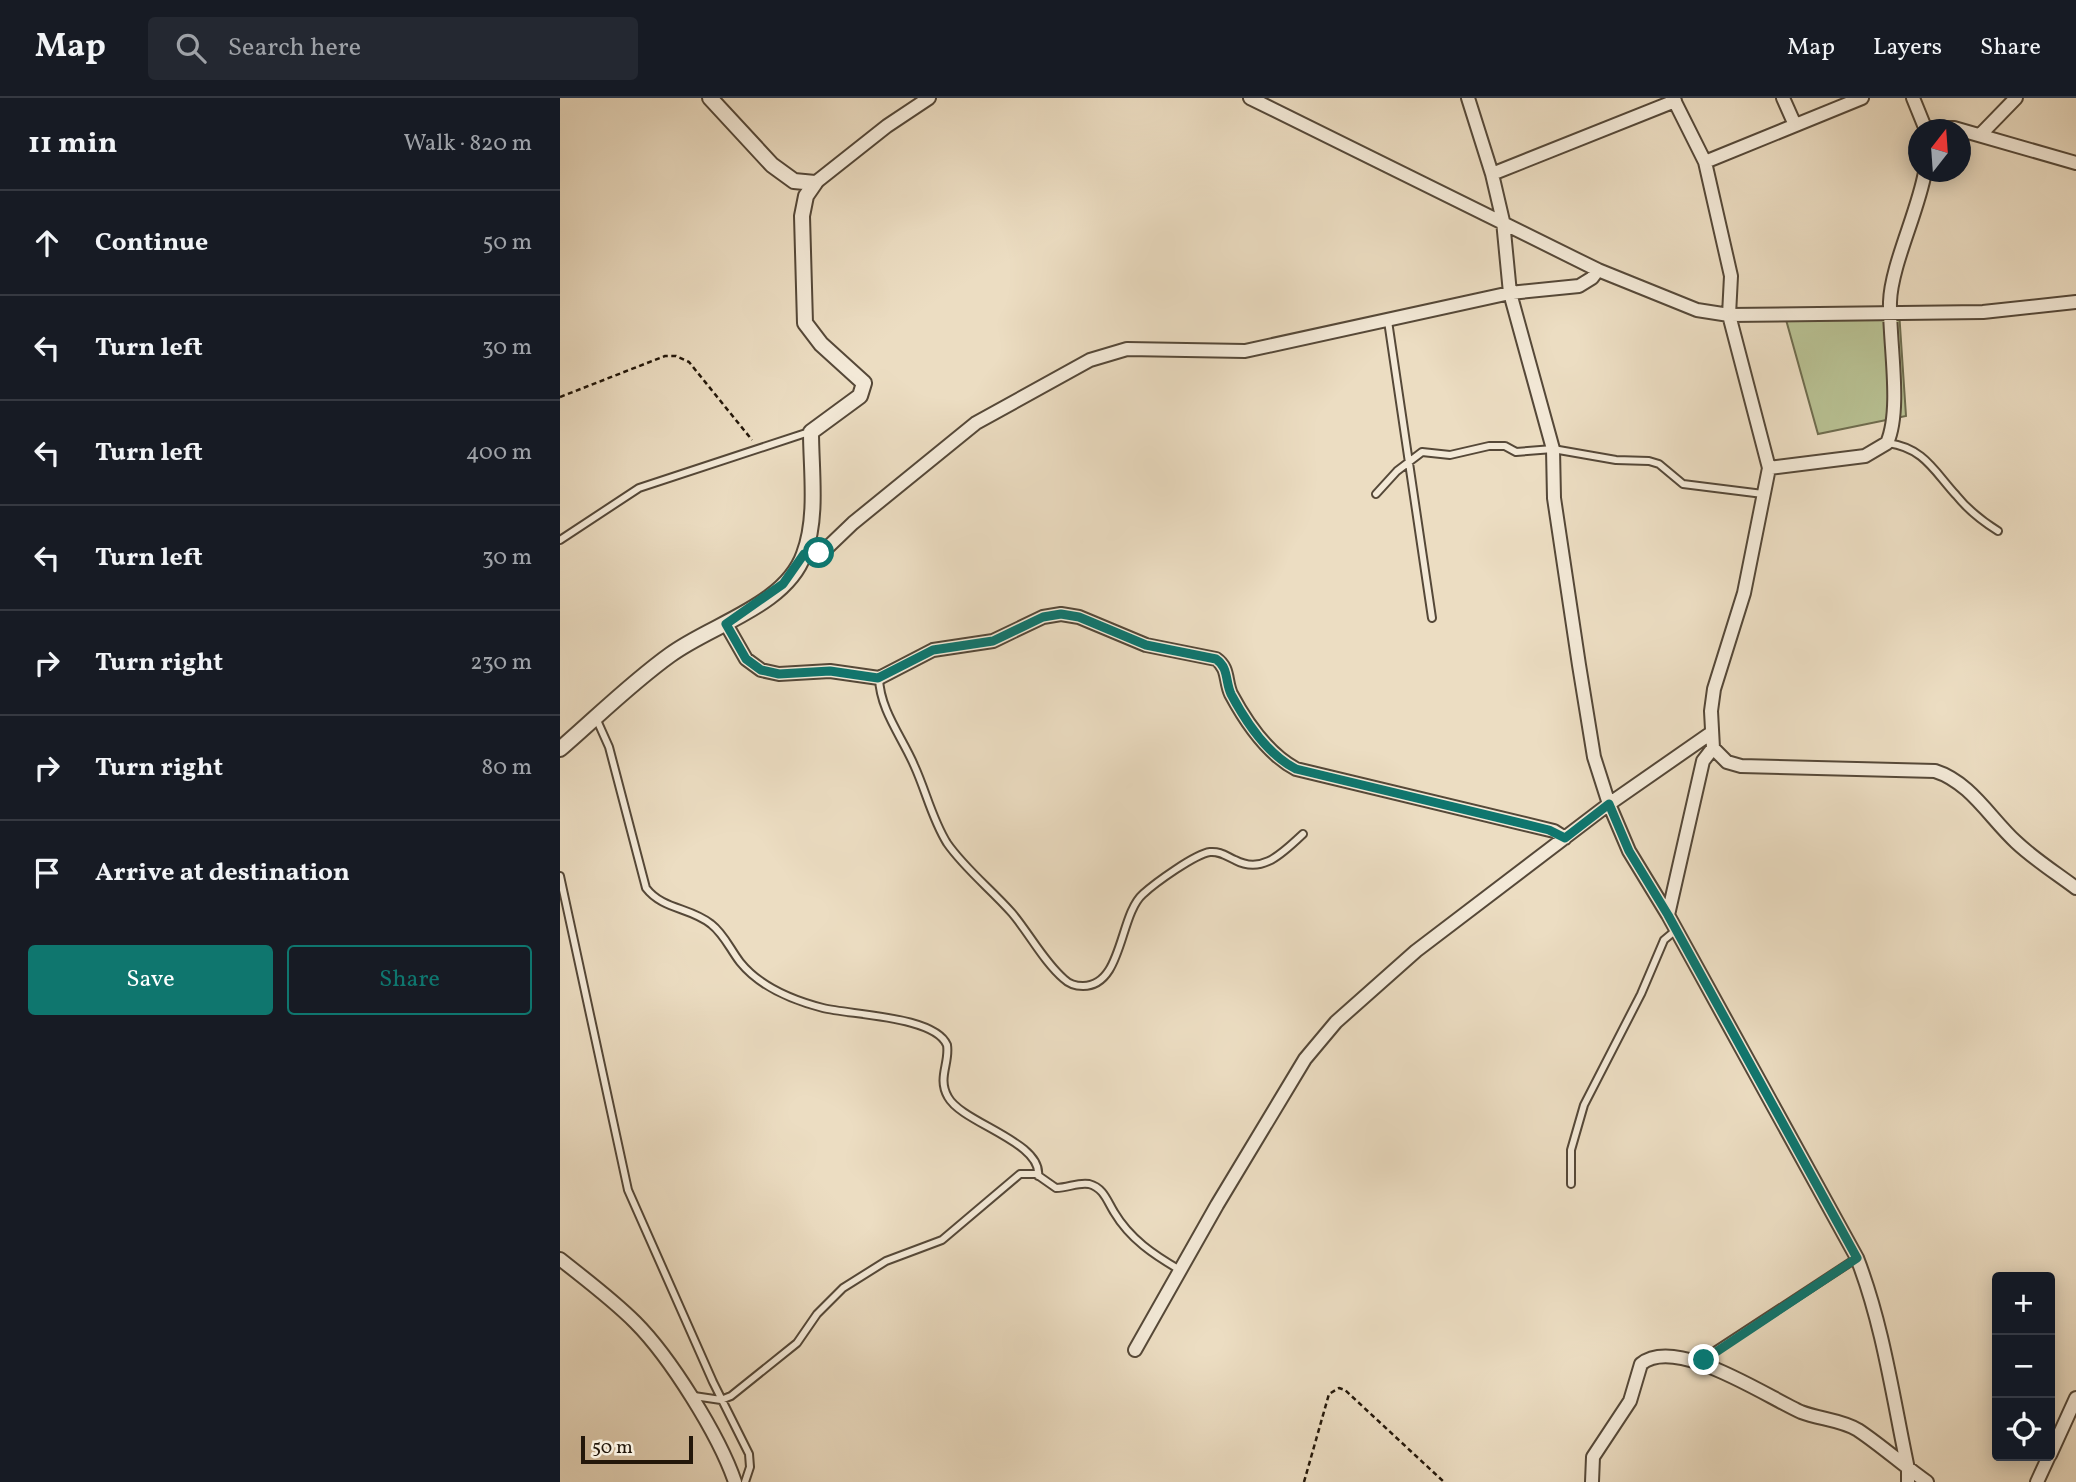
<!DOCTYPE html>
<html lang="en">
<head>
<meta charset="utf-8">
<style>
  :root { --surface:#171b24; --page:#242831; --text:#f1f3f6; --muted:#9ea1a6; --line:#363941; --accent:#0f766e }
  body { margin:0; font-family:Vollkorn,serif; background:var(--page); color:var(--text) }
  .controls { position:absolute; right:21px; bottom:21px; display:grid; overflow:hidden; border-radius:7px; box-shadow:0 4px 18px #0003 }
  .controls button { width:63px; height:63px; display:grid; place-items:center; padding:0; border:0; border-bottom:2px solid var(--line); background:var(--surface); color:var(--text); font:35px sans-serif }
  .compass { position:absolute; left:1348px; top:21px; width:63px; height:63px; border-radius:50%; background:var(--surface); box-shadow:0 4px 18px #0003; rotate:17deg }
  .scale { position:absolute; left:21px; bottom:18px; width:112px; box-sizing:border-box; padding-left:7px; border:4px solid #23170a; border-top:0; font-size:19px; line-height:24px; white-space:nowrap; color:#23170a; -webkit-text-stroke:5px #f3e9d7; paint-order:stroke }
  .stop { position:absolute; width:21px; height:21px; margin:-16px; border:5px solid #0f766e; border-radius:50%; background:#fff }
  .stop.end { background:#0f766e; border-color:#fff; box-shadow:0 2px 7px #0008 }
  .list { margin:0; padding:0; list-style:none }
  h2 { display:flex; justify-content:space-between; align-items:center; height:91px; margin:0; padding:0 28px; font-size:30px }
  h2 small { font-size:23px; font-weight:400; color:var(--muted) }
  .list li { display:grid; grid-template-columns:46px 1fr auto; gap:21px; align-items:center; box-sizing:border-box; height:105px; padding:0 28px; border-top:2px solid var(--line) }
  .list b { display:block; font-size:26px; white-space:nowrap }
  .list em { font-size:23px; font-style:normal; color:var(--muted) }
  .actions { display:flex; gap:14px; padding:21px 28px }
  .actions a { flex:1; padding:16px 0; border:2px solid var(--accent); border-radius:7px; text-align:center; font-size:24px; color:var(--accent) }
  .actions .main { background:var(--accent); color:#fff }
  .icon { flex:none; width:38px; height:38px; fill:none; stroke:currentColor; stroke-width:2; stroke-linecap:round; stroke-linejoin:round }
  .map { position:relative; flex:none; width:1516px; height:1384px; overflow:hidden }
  header { display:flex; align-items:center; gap:42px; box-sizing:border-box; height:98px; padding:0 35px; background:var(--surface); border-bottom:2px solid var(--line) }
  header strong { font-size:33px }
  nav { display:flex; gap:38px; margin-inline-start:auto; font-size:24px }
  .search { width:490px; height:63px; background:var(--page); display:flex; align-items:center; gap:18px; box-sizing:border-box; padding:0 24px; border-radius:7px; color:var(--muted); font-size:26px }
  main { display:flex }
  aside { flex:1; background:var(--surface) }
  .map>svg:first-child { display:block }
  .green { fill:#b8c193; stroke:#6e6c4e; stroke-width:2 }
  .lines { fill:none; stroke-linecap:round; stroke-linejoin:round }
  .service-casing { stroke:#554838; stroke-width:10 }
  .minor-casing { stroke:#554838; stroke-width:16 }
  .tertiary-casing { stroke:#554838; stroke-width:18 }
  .path { stroke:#23170a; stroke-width:2.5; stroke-dasharray:5 3.5; stroke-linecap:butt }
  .service { stroke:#f3e9d7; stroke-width:6 }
  .minor { stroke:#f3e9d7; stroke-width:12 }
  .tertiary { stroke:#f3e9d7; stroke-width:14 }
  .route { stroke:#0f766e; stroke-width:9 }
</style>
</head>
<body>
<header>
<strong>Map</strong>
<div class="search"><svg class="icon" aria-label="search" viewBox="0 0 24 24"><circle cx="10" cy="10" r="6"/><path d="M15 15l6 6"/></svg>Search here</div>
<nav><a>Map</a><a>Layers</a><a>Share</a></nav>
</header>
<main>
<aside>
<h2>11 min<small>Walk · 820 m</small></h2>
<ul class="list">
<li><svg class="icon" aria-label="ahead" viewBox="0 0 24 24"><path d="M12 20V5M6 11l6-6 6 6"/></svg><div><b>Continue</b></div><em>50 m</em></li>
<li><svg class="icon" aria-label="left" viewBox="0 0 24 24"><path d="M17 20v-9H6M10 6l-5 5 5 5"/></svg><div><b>Turn left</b></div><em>30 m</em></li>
<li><svg class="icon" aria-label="left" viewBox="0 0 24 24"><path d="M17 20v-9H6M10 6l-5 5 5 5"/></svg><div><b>Turn left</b></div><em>400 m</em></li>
<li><svg class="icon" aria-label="left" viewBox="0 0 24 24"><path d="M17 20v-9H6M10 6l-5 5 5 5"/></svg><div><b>Turn left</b></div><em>30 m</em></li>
<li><svg class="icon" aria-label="right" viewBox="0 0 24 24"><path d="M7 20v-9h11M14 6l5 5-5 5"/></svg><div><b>Turn right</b></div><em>230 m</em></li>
<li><svg class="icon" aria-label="right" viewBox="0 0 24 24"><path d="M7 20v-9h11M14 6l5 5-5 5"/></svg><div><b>Turn right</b></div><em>80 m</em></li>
<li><svg class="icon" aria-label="arrive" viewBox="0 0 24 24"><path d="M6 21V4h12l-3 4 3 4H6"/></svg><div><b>Arrive at destination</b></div></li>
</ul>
<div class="actions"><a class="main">Save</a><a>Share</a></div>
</aside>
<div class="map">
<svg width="1516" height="1384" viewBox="0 0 1516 1384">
  <rect width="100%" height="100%" fill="#ecddc2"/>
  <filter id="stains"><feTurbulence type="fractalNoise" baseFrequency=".00286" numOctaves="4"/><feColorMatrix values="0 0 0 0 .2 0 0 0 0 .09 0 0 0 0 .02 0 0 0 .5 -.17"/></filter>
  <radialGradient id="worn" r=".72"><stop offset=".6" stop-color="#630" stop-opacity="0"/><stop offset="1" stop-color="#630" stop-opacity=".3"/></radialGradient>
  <path class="green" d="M1223,211L1339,213L1346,318L1258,336Z"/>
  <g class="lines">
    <defs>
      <path id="service" d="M828,223L872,520
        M1328,345C1364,350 1374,373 1396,397C1408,412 1422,423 1438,433
        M816,396L837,373L862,354L890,357L929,348H945L956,354L993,351L1056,362L1089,363L1099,366L1123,386L1203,396
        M0,442L79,390L249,334
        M319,580C320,612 342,639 354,667C366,693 372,721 387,745C405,771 431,791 452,815C469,835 484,864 504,881C509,886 516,888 523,888C563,888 559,817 583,796C595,785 635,756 650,754C660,753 666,758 675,762C703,777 723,754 743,736
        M36,620L49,649L86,790C103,812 130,809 151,826C164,836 170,851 180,864C200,889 232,902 263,910C291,917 375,918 387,947C390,965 377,980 388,999C402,1025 483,1044 478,1078
        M0,778L68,1092L153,1284L189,1356L190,1369L185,1384
        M1011,1086V1052L1024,1007L1081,896L1104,842L1116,832
        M1142,1266L1147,1258L1297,1160
        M134,1298L161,1302L171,1298L237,1245L257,1216L283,1190L326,1163L382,1142L460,1076H476L496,1090C508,1090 518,1084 529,1086C544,1090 547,1103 554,1114C570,1141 594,1157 620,1172"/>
      <path id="minor" d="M690,0L1038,172L1137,212L1169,217L1423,214L1516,204
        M908,0L932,76L943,123L950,195L993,351L994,400L1019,567L1034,659L1049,706L1069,753L1108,817L1297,1160C1323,1227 1333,1300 1348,1371V1384
        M1113,0L1145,64L1171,178L1169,217L1209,370L1184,495L1154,591L1151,613L1153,650L1167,664L1181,668L1375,673C1410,684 1430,720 1456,744C1474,761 1496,775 1516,790
        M1223,0L1235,27
        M1353,0L1366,32
        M1366,30H1394L1516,65
        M1421,36L1456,0
        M1145,64L1302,0
        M932,76L1115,3
        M255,85L327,28L369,0
        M1209,370L1305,358L1327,345C1342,311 1329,244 1330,204C1331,168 1358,114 1365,74
        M244,456L259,455L269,448L293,425L416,325L530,262L567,251L685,253L950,195L1019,188L1032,180L1038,172
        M166,526L186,561L201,572L219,576L270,573L319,580L373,552L433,543L483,519L501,516L519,519L586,547L656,561C669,570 665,583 671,596C686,624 708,656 736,671L994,733L1005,740
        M1108,817L1143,663L1153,650
        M0,1161C25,1181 52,1201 75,1224C110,1259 159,1337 175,1384
        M575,1252L657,1107L745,961L776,924L856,853L1049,706L1151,635
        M1490,1357L1516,1300
        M1032,1384L1033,1359L1070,1303L1081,1266C1116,1237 1207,1299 1241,1314C1259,1321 1282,1322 1298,1332C1322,1348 1344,1368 1367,1384
        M1477,1384L1489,1358"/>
      <path id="tertiary" d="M0,651C36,620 71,585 110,557C150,527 226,508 244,456C258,419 251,372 251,334L300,298L304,285L261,246L245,225L242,118L246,98L255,85L234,83L212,67L150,0"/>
    </defs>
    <use href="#service" class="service-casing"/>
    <use href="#minor" class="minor-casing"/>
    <use href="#tertiary" class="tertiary-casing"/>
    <path class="path" d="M0,299L105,258H116L129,264L192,342
      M744,1384L769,1296L779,1290L785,1292L884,1384"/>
    <use href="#service" class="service"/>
    <use href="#minor" class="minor"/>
    <use href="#tertiary" class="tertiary"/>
  </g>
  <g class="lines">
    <path class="route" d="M259,455L244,456L223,486L166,526L186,561L201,572L219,576L270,573L318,580L373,552L433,543L483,519L501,516L519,519L586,547L656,561C669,570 665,583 671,596C686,624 708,657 736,671L989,732L1005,740L1049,706L1069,753L1108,817L1297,1160L1144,1262"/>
  </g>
  <rect width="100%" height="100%" filter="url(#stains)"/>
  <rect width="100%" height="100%" fill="url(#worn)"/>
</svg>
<div class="controls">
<button>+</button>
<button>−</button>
<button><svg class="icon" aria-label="locate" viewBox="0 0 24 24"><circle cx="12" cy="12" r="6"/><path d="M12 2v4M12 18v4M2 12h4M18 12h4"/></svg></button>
</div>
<svg class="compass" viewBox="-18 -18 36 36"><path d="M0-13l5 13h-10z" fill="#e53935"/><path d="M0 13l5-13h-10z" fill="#9ea1a6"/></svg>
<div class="scale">50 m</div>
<div class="stop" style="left:259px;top:455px"></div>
<div class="stop end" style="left:1144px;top:1262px"></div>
</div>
</main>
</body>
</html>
